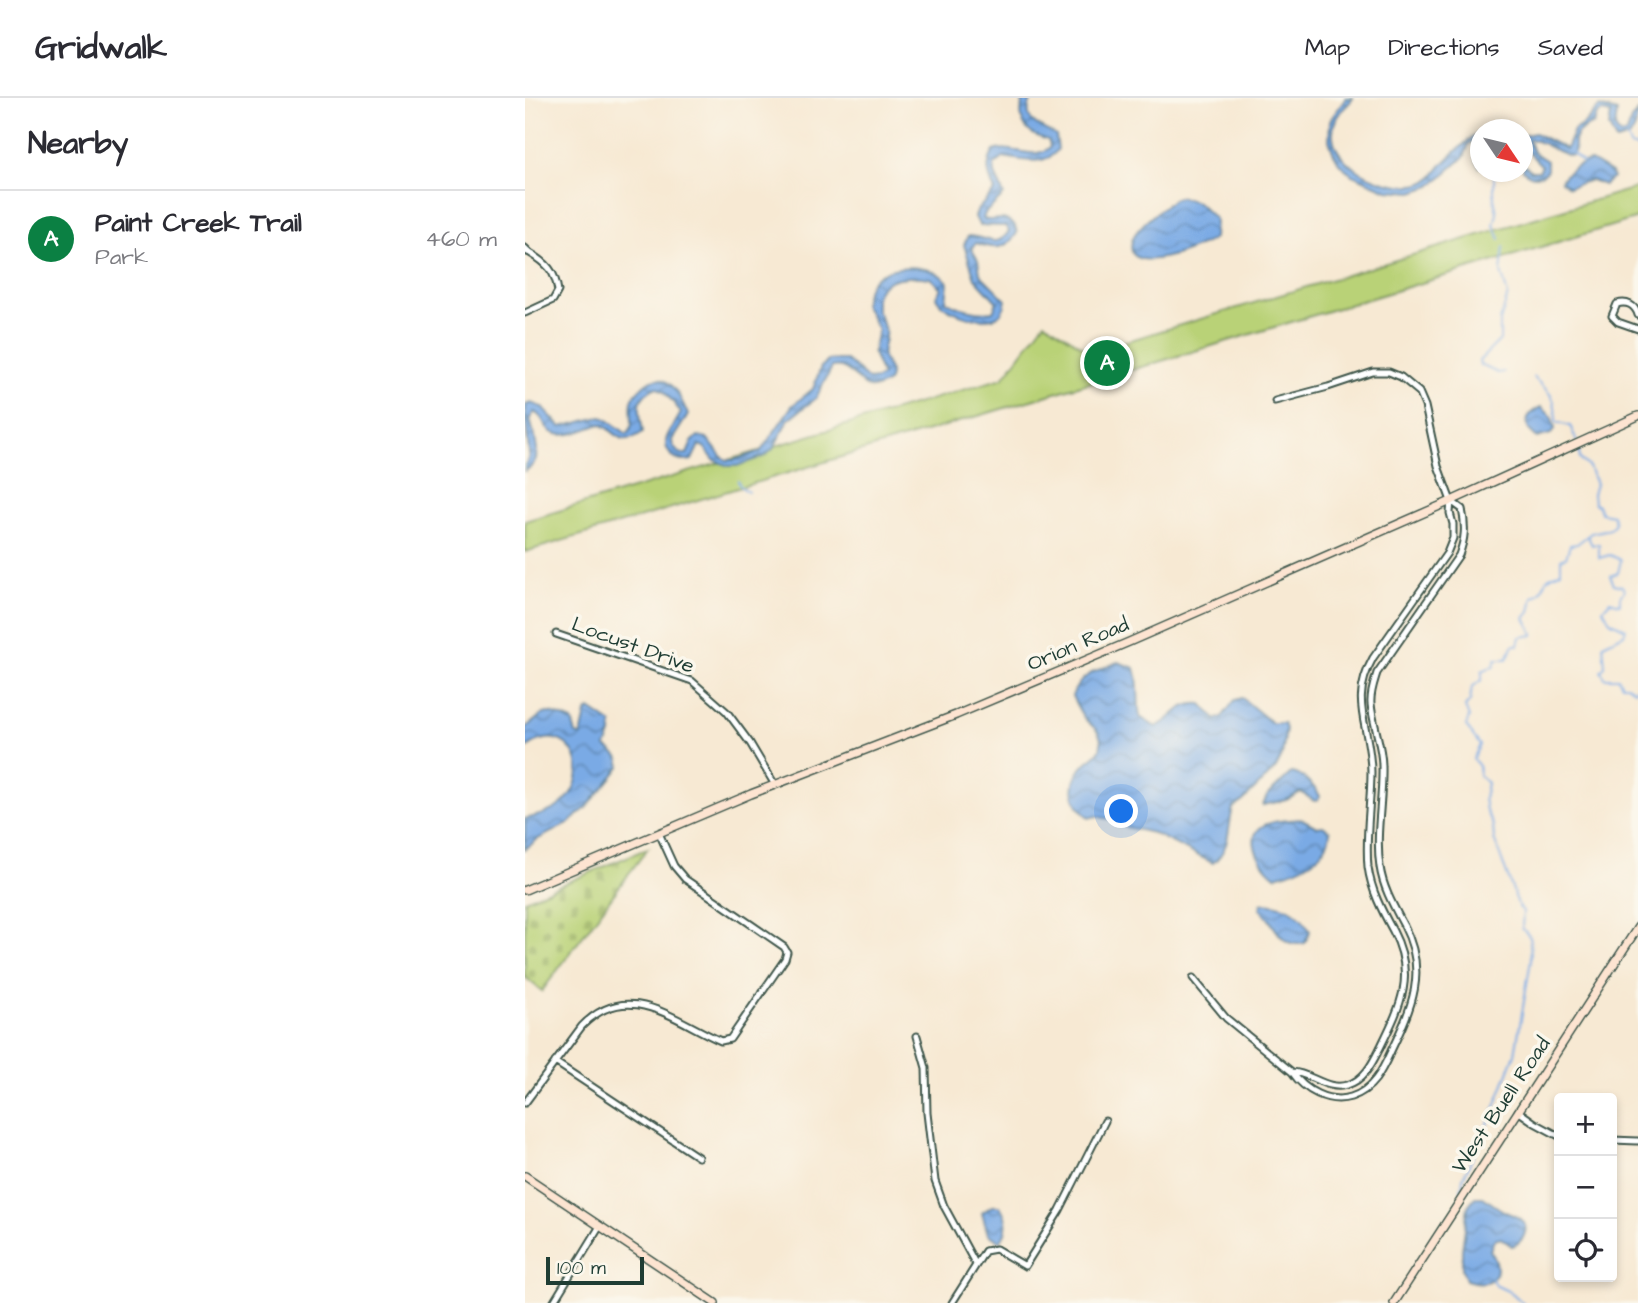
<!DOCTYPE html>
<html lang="en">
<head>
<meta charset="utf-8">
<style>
  :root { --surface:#fff; --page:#f7f7f7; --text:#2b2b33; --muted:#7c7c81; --line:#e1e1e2; --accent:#0b8043 }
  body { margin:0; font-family:"Architects Daughter",sans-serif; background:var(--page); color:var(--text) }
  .controls { position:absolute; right:21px; bottom:21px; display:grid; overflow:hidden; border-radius:7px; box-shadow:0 4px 10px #0003 }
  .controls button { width:63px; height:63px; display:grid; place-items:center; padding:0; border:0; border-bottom:2px solid var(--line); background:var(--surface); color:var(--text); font:35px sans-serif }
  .compass { position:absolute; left:945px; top:21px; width:63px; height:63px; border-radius:50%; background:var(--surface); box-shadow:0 4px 10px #0003; rotate:125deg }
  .scale { position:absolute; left:21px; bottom:18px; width:98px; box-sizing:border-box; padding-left:7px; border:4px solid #1f3d34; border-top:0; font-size:19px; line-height:24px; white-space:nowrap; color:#1f3d34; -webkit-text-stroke:5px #fbf7ec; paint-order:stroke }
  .you { position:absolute; left:597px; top:714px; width:24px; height:24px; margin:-18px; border:5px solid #fff; border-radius:50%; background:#1a73e8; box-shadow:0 0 0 10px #1a73e833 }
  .badge { display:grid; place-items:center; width:46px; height:46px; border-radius:50%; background:var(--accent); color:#fff; font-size:23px; font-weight:700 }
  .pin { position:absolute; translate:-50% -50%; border:4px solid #fff; box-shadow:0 2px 7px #0006 }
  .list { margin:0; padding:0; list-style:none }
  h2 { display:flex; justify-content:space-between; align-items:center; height:91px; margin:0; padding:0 28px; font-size:30px }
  h2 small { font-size:23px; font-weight:400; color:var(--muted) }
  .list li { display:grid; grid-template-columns:46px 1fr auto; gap:21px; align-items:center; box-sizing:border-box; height:98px; padding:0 28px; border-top:2px solid var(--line) }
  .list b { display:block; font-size:26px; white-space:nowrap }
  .list p { margin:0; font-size:23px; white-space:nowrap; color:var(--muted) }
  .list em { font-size:23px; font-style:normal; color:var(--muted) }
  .icon { flex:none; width:38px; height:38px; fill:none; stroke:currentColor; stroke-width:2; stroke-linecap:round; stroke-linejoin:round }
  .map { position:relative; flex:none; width:1113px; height:1205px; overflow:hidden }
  header { display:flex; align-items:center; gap:42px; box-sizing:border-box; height:98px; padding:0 35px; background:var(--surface); border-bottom:2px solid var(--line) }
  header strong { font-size:33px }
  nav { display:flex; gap:38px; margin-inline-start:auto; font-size:24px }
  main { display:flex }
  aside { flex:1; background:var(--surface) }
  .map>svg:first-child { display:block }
  .cemetery { fill:url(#cemetery-stones); stroke:#6c8856; stroke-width:2 }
  .park { fill:#b9d277; stroke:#6c8856; stroke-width:2 }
  .water { fill:url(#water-waves); stroke:#4c748c; stroke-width:2 }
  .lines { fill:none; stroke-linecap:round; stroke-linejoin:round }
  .stream { stroke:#7aaae5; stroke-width:2 }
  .street-casing { stroke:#3f574c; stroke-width:9 }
  .secondary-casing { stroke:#3f574c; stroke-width:10 }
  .street { stroke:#fff; stroke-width:5 }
  .secondary { stroke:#fde4d1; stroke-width:7 }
  .labels { text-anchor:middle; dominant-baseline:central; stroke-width:7; stroke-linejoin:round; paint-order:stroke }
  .street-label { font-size:21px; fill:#1f3d34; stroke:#fbf7ec }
</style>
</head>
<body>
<header>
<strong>Gridwalk</strong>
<nav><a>Map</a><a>Directions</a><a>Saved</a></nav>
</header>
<main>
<aside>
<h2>Nearby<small></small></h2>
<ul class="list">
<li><span class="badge">A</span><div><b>Paint Creek Trail</b><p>Park</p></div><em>460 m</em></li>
</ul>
</aside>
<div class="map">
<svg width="1113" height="1205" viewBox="0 0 1113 1205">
  <defs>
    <pattern id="cemetery-stones" width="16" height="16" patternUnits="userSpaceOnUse" patternTransform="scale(1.75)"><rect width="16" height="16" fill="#b9d277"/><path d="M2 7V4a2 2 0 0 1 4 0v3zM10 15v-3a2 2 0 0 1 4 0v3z" fill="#9fb568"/></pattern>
    <pattern id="water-waves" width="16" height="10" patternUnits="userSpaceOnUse" patternTransform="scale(1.75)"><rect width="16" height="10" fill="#7aaae5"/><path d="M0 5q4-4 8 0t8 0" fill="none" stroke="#638cba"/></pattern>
  </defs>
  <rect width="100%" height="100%" fill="#fbf7ec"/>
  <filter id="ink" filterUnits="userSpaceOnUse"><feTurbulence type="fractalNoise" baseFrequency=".0143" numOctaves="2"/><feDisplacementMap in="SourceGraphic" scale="14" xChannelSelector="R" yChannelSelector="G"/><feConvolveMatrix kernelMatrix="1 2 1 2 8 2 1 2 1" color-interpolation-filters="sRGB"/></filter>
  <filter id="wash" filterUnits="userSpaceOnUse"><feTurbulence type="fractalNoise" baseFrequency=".00686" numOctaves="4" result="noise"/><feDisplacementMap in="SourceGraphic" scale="28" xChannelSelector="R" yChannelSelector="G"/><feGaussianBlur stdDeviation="1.57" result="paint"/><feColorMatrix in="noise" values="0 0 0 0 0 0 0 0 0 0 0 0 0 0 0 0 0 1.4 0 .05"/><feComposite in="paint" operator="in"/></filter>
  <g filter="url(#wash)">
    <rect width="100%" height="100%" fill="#f7e9d3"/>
    <path class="cemetery" d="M123,750L17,893L0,879V802Z"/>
    <path class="park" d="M1113,89V120L0,454V423L478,280L520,224L566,254Z"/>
    <path class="water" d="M499,0H507C495,26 516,27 531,38L533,51C522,69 495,62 478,59L469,67L470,76L479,97L460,115L458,121C471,125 477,115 490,128L492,135C481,153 468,151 451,145L446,150L453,162L455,176L481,202C480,210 476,218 468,220C453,224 417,214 411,199L416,190L405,180C384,177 348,178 351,207C352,216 358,223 360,233C362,242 355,252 358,259C362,269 368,273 363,284C335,305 331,263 307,269L291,300L263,322L248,351L240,358L212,368H203L189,362L179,349L174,347L167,362C159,364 152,364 146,357C132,341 151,328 156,314L139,293L131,289C108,300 115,313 118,334C94,351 94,334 75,326C61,331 33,345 22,330C18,323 16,317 9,314L5,321C9,340 21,361 0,373C0,365 4,363 4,356C3,339 0,324 1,307L6,305L17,309L36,329L75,319L80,320L102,336C112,326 103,312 108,300C110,295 115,291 119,287C141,268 156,299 163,317L147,342C147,350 154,357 162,356L167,344L173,338L182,340L196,358L202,362H209L236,353L267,308L288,291L296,269L304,262H321L344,282L352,281L357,277L348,255L353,232L339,206C340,198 343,186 350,180C368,164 407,166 423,184L421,203C433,210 455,216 468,213L472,204L450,180L439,147L443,138C460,138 472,152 484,133L480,128L454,127L450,119L453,111L470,93C464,79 459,68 469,53C486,46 510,64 525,49L524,43C519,40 513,39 508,36C495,28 494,13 499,0Z
      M821,0H828C824,7 814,13 811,21C792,64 864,96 898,85C908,81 911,74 917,67C922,61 947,38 953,36L955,37V70L950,60L955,44L952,41L944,46L939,59L906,88L888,94L862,92L827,77L814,65L808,54L804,42L805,22Z
      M1074,9L1092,14L1090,30L1095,37L1102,35L1106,21L1113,14L1110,30L1105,39L1091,43L1084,29L1086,16L1077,14L1072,17L1069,26C1057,30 1045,38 1050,52L1046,58C1031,55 1018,42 1003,41L1008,54L1022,63V72L1017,77C1009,79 1004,78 998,72V66L1006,73H1014L1017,68L998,49L999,37L1010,35L1041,51L1049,32L1060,25Z
      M1066,63L1086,75L1088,80L1079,87L1066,82L1044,89L1036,83C1041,73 1055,65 1066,63Z
      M655,99L672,104L690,121L689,140C677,149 598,182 607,143C610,129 638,110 648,101Z
      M1016,309L1026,318L1030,331L1026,336L1012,340L1004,332C999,320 1005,314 1016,309Z
      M593,564L610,570C615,585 612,603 615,619L631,629C650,620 653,604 677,606L691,622L697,619L710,602L717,600L747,625H759L761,631L757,658L751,670L718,703L708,710C702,732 706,750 688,765L628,735L591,727L588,722L571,718L564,720C545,704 542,683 562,664C569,658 577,655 576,643C575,632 568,629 561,622C555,615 551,606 547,598C556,575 572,573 593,564Z
      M65,611L87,626L86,636L81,649C88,655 97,658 95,669L62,709L44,725L13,741L0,751V721C10,718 22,716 31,710C76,681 44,615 0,651V630C23,613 18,610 47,623L51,636L56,638L61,615Z
      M766,675C778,676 789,688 795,698L793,702L789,703L776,694L761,702L738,707L742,698Z
      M777,721L792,729L798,728L805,733C804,759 774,772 751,778C739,772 721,744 734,731C742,722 765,722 777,721Z
      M740,805C761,807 775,813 785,833L780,845C754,852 750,823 735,811L736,806Z
      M950,1099H958C964,1103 970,1108 977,1112C981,1115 987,1116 992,1119C1007,1127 1000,1143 987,1148L976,1140L969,1142L965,1152C981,1177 967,1190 941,1182L937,1171V1152L943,1108Z
      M467,1108H475C483,1120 484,1132 475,1143L463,1136L457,1115Z"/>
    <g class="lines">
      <path class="stream" d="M1102,40L1105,48L1113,50
        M1047,55L1058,65
        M969,78V101L972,115L969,127L975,141
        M979,149L976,174L983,197L975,223V242L954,263L955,267L973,275L979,274
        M1008,279C1026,296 1031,297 1031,324L1045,328L1052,343
        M213,383L215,388L223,394
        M1063,439L1067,447L1074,446V460L1085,457L1096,462L1093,475L1085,478L1089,486L1097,488L1099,492L1095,499V506L1085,503L1078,511L1085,523L1101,531L1099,536L1078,546L1080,568L1076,573L1080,580H1093L1097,587H1102L1109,592L1113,589
        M936,1092L938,1080L967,1017L990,956L1006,862L1005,839L997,830L998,813L994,809L969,741L968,727L961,713L959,700L962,685L954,677V668L948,661L955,647L941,628L944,619L940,609L945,603L947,589L957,582V573L969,568L971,561H982L988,547H993L995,539L1009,537L1000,520L1005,514L1008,499C1018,496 1018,487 1023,480L1036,473V461L1041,459L1045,447L1052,446L1066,435L1085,431L1090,425L1088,417L1076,415L1073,407L1069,405L1068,396L1071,386L1064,369L1055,361L1053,348
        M967,1181L970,1187L987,1195L998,1205"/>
    </g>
  </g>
  <g filter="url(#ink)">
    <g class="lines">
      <defs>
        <path id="street" d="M0,150L5,155L0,153
          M0,215L28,202L33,193C30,173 22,165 5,155
          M1113,217C1110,207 1102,203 1092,206L1087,218L1093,224L1113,231
          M750,303L803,289L848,274H864L876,279L894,294L900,308L913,368L926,403L925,415L928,426V440L922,455L848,560C823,605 846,629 846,674C846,705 840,738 843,769C846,792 857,813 868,833C891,877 876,907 856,948C848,964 840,982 822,987C802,993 786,975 767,974
          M31,536L167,583L202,614L225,645L250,687
          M668,880L701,920L767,974C779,992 803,1006 826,999C848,992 857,973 866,953C887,909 903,874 879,828C869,809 858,790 855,769C850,736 858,702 857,668C857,647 848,627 846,606C845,595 849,585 852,575L934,457C940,441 941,429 937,411L926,403
          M392,938L401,970L402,1015L410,1083L419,1108L450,1165
          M30,964L173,1059
          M0,1005L57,928C103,880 150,923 196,943L205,941L260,861L262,854L259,849L160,781L149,768L134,735
          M993,1013L1010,1025L1034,1038
          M1087,1042L1113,1043
          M28,1205L75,1128
          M427,1205L460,1153L471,1151L500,1168L535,1112L580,1023"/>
        <path id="secondary" d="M0,792L226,696L431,617L604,544L926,403L1113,318
          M0,1078L190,1205
          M869,1205L1113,829"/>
      </defs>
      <use href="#street" class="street-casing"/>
      <use href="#secondary" class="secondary-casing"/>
      <use href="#street" class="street"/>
      <use href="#secondary" class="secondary"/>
    </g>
  </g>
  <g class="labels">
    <g class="street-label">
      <text transform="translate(553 546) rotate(-23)">Orion Road</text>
      <text transform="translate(108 547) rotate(20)">Locust Drive</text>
      <text transform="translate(976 1007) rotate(-56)">West Buell Road</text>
    </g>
  </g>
</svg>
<div class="controls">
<button>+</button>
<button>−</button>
<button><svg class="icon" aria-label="locate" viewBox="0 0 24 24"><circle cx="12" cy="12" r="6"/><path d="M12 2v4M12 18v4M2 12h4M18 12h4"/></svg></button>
</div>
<svg class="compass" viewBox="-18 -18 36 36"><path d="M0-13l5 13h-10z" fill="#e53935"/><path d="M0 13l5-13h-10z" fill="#7c7c81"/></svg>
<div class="scale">100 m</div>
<div class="you"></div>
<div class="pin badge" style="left:582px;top:265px">A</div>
</div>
</main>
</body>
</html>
